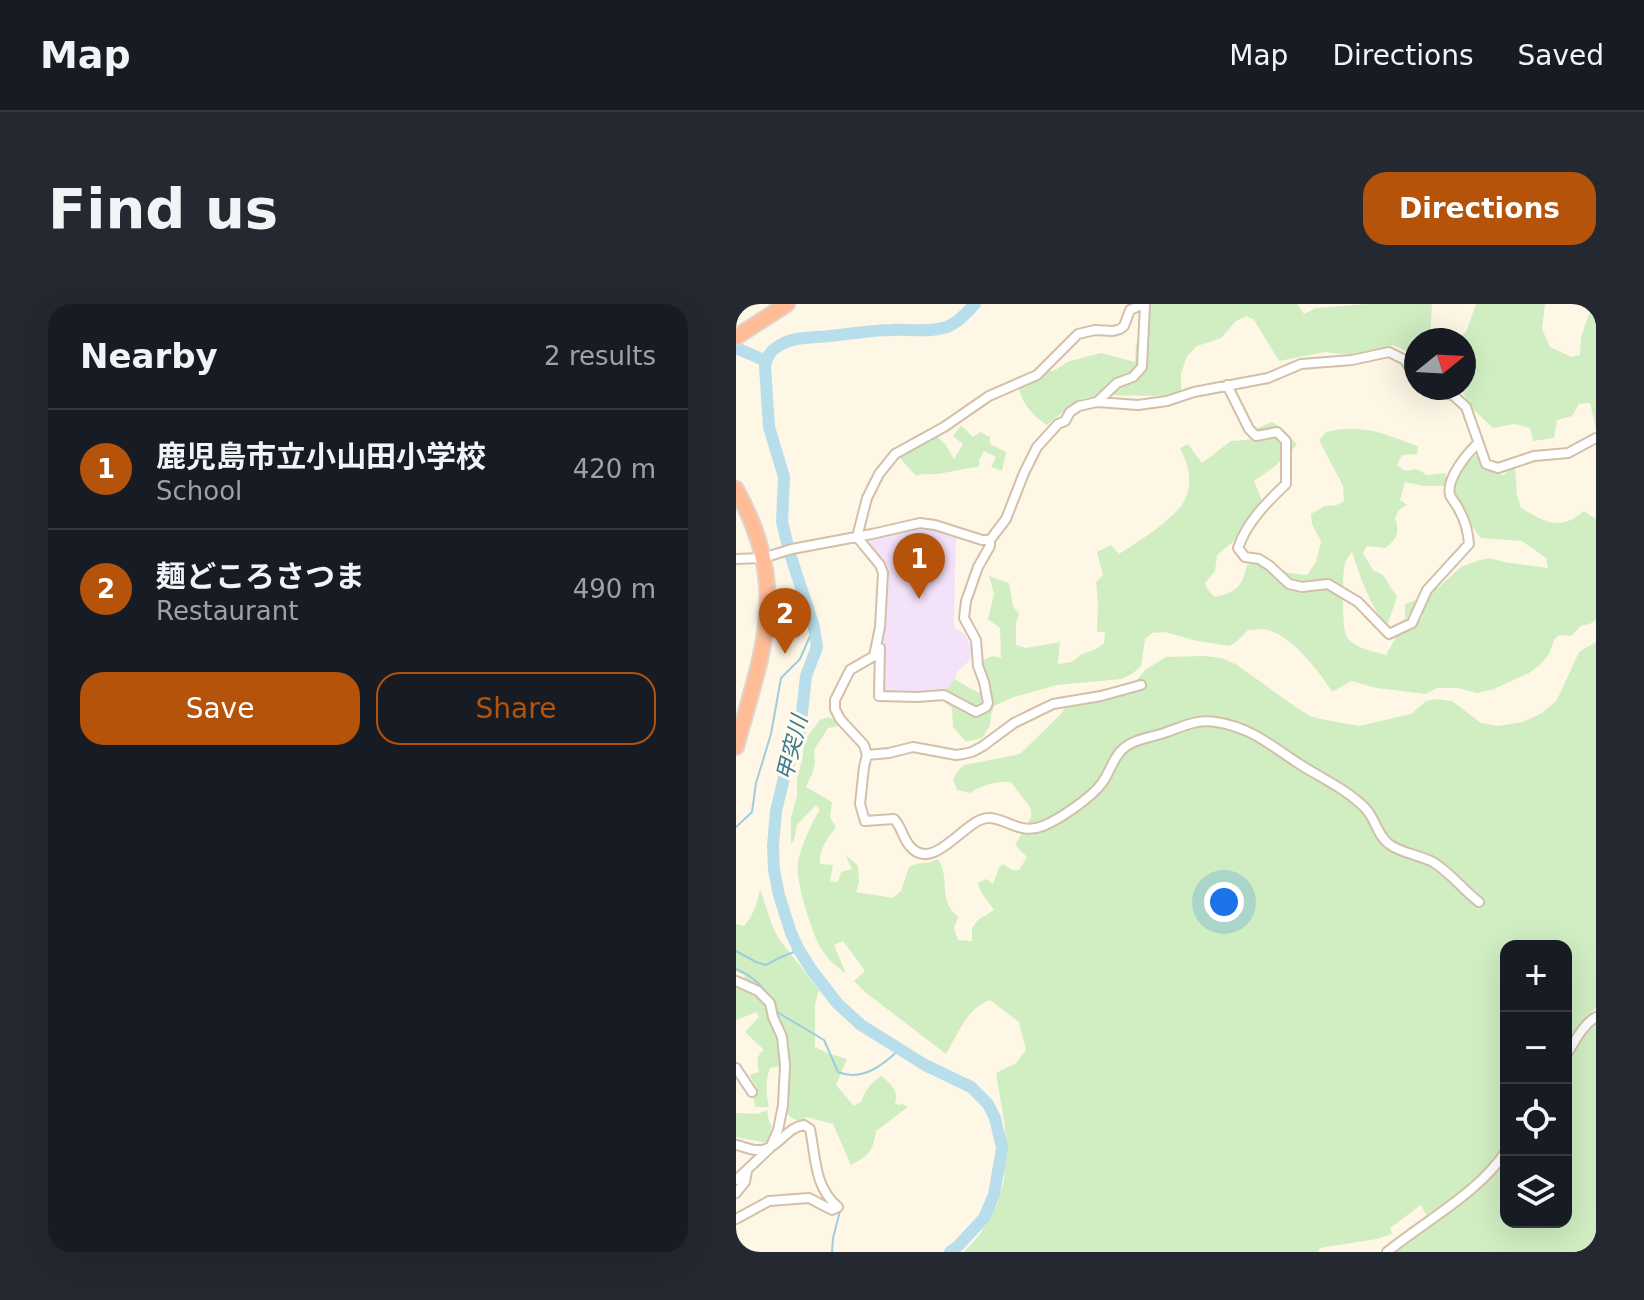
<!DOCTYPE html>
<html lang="en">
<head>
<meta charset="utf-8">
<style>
  :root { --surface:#171b24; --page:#242831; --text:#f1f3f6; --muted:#9ea1a6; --line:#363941; --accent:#b45309 }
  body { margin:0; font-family:"DejaVu Sans","Noto Sans JP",sans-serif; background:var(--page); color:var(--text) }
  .controls { position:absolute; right:24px; bottom:24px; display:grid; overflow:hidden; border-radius:16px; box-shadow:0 8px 32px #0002 }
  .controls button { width:72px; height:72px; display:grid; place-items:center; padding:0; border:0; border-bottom:2px solid var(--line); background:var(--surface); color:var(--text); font:40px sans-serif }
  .compass { position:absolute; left:668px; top:24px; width:72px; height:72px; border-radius:50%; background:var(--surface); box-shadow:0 8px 32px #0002; rotate:72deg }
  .you { position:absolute; left:488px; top:598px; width:28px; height:28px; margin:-20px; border:6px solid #fff; border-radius:50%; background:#1a73e8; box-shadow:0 0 0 12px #1a73e833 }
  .badge { display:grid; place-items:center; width:52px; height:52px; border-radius:50%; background:var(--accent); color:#fff; font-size:26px; font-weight:700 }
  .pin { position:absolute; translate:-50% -66px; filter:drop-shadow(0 2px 4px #0008) }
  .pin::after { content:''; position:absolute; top:42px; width:28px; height:24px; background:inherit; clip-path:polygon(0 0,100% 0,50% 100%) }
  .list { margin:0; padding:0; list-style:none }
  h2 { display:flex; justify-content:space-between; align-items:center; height:104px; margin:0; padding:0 32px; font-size:34px }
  h2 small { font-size:26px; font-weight:400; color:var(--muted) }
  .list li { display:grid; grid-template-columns:52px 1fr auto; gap:24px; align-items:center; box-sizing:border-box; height:120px; padding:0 32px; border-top:2px solid var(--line) }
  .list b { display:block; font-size:30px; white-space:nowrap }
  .list p { margin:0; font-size:26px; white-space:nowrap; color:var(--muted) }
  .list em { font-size:26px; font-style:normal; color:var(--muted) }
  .actions { display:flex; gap:16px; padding:24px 32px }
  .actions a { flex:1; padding:18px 0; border:2px solid var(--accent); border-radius:24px; text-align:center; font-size:28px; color:var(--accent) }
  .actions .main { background:var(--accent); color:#fff }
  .icon { flex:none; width:44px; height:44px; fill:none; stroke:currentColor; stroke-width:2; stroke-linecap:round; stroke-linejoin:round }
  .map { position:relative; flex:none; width:860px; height:948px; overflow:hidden; border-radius:24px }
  header { display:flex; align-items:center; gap:48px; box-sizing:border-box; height:112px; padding:0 40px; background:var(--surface); border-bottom:2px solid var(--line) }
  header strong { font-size:38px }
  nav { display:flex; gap:44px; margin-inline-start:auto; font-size:28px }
  .intro { display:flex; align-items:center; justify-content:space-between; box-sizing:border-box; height:192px; padding:0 48px }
  h1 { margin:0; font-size:56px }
  .button { padding:20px 36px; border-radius:24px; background:var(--accent); color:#fff; font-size:28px; font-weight:700 }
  main { display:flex; gap:48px; padding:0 48px }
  aside { flex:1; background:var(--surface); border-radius:24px; box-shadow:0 8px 32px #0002 }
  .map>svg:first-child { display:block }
  .education { fill:#f4e2fb }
  .green { fill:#d0eec2 }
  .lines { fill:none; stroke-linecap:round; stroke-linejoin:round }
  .stream { stroke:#9dcdde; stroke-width:2 }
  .river { stroke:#b8deeb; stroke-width:12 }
  .street-casing { stroke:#d2c0aa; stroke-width:12 }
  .highway-casing { stroke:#ddd5cf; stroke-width:18 }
  .street { stroke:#fff; stroke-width:8 }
  .highway { stroke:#ffbc97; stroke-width:14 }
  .labels { text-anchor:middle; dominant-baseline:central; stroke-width:6; stroke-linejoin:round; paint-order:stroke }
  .water-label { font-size:22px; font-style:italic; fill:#3e7b90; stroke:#fffaef }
</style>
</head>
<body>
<header>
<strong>Map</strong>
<nav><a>Map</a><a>Directions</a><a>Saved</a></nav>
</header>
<div class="intro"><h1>Find us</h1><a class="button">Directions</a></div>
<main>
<aside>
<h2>Nearby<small>2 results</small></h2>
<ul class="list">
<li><span class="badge">1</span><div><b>鹿児島市立小山田小学校</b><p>School</p></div><em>420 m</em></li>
<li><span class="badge">2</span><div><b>麺どころさつま</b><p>Restaurant</p></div><em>490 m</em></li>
</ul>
<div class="actions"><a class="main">Save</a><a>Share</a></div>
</aside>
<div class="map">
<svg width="860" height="948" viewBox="0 0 860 948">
  <rect width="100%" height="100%" fill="#fef7e6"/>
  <path class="education" d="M186,224H196L220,232L218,323L230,331L235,345L234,356L221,368L215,390L144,391L150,268L133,242L137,234Z"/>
  <path class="green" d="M411,0H561L568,10L580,4L632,0H696L694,36H680V60L667,45L657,41L612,51L589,48L543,57L518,16L511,12L500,17L485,34L461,42L451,52L445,70V86L431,91L417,92L371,91L347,94L339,98L311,121C293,110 282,93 281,73L286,71L309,69L321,65L331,58L365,49L399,58L400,40L409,34Z
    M740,0H809L806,25L814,43L835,53L844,51L845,33L853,10L860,6V125L854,99L843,100L836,112L821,116L818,134L797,137L794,124L779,120L757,124L738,106L727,89L738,73L737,61L728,54V36H721L730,28Z
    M536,118L547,125L561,141L538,163L518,177L527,199L505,223L498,237L481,251L479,267L469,279L472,286L479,293C501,288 506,282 511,261L528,256L553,269L571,271L580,258L585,237L576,220L575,210L589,202L601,201L608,197L607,182L583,136L590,128C627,119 648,130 682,142L681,150L666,151L661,161L669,167L681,165L691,171L710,169L711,182H687L669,178L664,196L671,201L663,206L659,214C664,228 661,236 649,244L631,242L627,249L637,266L647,271L661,293L651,322C633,300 625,275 616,248C612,253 611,254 609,259C606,269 606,323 610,331C615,343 638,348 650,351L664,326L680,321L687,312L677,307L669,316V300L682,295L689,289L703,283L725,263L741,257L753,254L768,258L812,264L810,254L786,237L745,234C736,224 735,219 730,207C727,201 722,196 720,191C713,172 729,160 742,150L750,166L767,171L779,162L781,191L785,204C810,218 823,228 848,207L860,215V315L856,319L845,322L835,332L823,331L818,336L813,350L805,360L793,369L758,385L741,389L722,384H701L689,390L641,384L615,377L596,388C583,367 553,327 525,325C520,325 516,326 512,326L502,336L494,342L461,337L429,328L416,329L409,335L405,362L396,370L385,375L321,381L278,393L258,402L255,411L254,421L246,434L230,438L217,423L216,404L205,394V386L214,383L218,375L243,389L252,380L245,357L256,352L265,354L264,324L252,315L258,290L253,272L273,279L277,302L283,310L280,319V341L290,344L324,338L322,360L336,358L346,350L360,345L368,339L369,328H361L362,299L360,278L367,271L361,248L375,241L383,250C400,239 443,213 450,193C457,176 452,160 444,144L452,140L466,159L495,137L510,136L522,133L519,125Z
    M225,121L237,133L244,128L254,133V140L270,148L266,167L255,163L260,153L248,147L243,156V163C228,164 215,168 201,170C193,171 188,169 180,172L162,152L172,144L201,132L210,141L218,155L227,140L217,132Z
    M860,338V704C837,723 837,735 830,761V642H770V836C751,869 722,891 690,911L685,901L654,924L656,930L641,935L584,944L582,948H228L244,930L262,899L268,876L269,823L260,769L280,759L290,746L283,718L254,696C232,703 221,731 210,750L129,688L118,677L129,667L107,637L98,641L110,670C100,662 91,655 84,643C75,626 59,576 62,558C65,542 75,519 84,506L80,501L61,521L58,536L55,540V513L61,492V475L67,452L68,437L84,416L92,413L98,415L102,422L92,424L78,446L79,458L77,468L70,483L96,498L94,513L100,523C91,535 83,545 84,560L97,561L94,577L102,578L105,568L116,565L109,550L122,562L123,578L120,588L157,594L165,587L173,563C183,558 192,560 202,555C215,575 201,595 222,613L218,624L222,636L236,637V624L242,616L258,606L245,588L242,579L250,575L257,580L263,564L267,560L276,566H283L291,553L279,541C303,501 300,513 275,478C259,477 247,481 234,489L221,486L217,476L221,468L228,461L284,450L326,409L335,394L367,385L388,384L399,378L409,366L430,353L468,352L486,354L501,361L561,404L574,412L585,415L623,422L675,410L690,397L700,395L716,397L745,419L762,422L787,418L806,409L821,396L843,348Z
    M24,585L36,621L43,635L83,686L79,700V743L91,749L111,755L100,781L118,802L125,798C130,786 134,778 146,772C155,781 163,786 159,799L162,801L167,800L172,803L140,827C137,847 133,852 115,861L97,820L70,813L65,818L56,814L48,808L46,762L34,764C29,778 30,789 33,803H19L17,791L21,784L13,771L23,768C21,758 20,752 28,746L9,728L23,713L21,708L0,716V678L10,672L0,667V620L8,622C18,610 21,600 24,585Z
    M860,712V948H645L684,918L719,901L744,882L755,873L770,853V918H830V769L845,734Z
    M31,806L33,817L36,822L30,839L0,833V809L21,810Z"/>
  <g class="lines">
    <path class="stream" d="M0,523L16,508L20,479L35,430L45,374L64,355L78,323
      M0,647L20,658L30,661L45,653L63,646
      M0,665C14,671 27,682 35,695
      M40,704L41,708L88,736L102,768C126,778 147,761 164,745
      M96,948L97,934L104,907"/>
    <path class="river" d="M0,44L30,57
      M214,948L222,942L248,914L258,891L266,844L259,814L252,800L235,783L189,761L125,721L101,699L75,665L63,646L55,629L43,591L38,566L37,542L40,507L48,474L64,427L70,372L81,343L78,323L54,250L46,218L48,173L33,123L29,63C30,55 33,48 41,43C56,32 77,34 94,32C115,30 135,26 156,26C174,25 193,29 211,23C222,19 231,8 239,0"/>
    <defs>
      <path id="street" d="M491,81L513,125L520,132L541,128L550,137V180C530,199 511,218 502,244L509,253L523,255L534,262L553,280L566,283L592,280L622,298L653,330L676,319L691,286L733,240C732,228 730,218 724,208C722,202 716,196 714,191C710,174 731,150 742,139
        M697,84L718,92L730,103L750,160L762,164L798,152L832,149L860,134
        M361,98L381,79L397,73L406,63L409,0
        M121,233L144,261L147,269L144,323L138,352L114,366L99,396V405L104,415L128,441L131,451L128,463L124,500L129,517L158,515C165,522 166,532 173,541C194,569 224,524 244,516C265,507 280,533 307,522C324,515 355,494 366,479C373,470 376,457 384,448C395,435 413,434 428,429C446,423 459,415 480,418C517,424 535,442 565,461C587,475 612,486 630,505C640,516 641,531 653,540C664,549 684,551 697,558C715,569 727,586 743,598
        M121,233L131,194L143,170L159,150L208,123L253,92L301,71L342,30L359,26L377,27L384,25L388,22L394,6L407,0
        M0,255L27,254L56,245L136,230L184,219L199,221L246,236H254L270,215L288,169L301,143L322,120L329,117L334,108L343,102L361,98L402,101L431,97L458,88L532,74L565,60L616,56L653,48L669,56L680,74
        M144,344L143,392L181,393L208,391L240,408L250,403L252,399L248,378L242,362L240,336L228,314L230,297L242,263L254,242V236
        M131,451L153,449L177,443L220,451L227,450L236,448L247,442L278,419L317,400L365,392L405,381
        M0,677L22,687L34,699L37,713L46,733L49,761L47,801L42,826L34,844L0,876
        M830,752C838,739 846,721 860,713
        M0,764L16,788
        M0,841C6,842 14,846 20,846C42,848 48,824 68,821L74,825C80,854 78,883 102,903
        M0,889L9,878L11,867
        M0,915L33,897L73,894L96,906L102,903
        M651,948C689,917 744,888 770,847"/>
      <path id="highway" d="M0,33L51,0
        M0,185C54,284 28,342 0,443"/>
    </defs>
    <use href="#street" class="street-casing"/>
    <use href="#highway" class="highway-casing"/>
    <use href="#street" class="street"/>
    <use href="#highway" class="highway"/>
  </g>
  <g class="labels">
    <g class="water-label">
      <text transform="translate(56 444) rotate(-76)">甲突川</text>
    </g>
  </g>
</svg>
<div class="controls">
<button>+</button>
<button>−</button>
<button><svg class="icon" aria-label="locate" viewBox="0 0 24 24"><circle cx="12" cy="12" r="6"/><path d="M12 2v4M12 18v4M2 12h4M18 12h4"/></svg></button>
<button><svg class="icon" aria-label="layers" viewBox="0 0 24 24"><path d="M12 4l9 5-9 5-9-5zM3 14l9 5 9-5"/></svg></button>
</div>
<svg class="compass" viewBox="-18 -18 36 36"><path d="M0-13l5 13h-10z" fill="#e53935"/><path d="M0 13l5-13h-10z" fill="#9ea1a6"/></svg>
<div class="you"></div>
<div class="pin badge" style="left:183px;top:295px">1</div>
<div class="pin badge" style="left:49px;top:350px">2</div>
</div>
</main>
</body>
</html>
